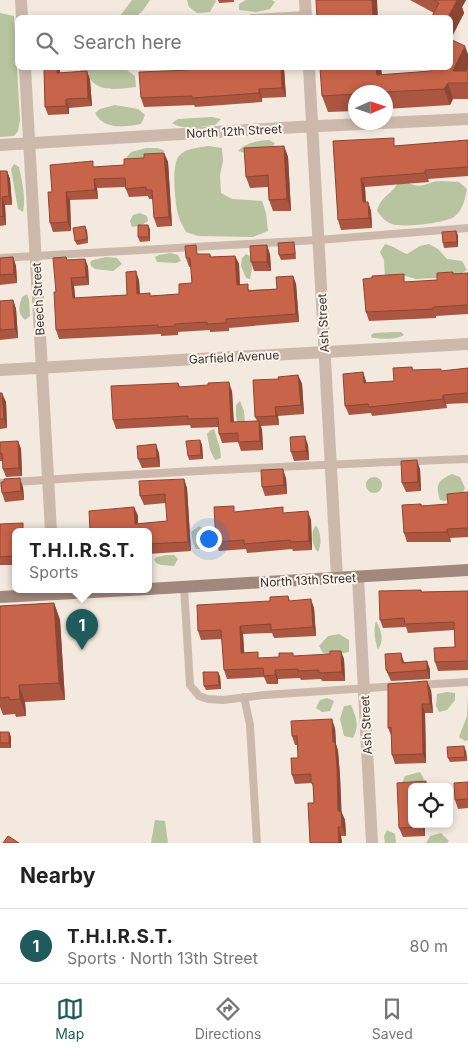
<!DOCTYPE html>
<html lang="en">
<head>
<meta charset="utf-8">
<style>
  :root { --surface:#fff; --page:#f2f2f2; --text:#222; --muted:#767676; --line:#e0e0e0; --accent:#1f5a5c }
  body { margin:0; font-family:Inter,sans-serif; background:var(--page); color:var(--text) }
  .controls { position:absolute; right:15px; bottom:15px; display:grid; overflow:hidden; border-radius:8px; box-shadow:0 2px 8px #0003 }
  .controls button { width:45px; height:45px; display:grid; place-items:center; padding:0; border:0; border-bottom:1px solid var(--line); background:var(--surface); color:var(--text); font:25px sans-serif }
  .compass { position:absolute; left:348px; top:85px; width:45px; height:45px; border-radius:50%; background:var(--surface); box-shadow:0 2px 8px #0003; rotate:87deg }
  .you { position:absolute; left:208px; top:538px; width:18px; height:18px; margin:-12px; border:4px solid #fff; border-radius:50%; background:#1a73e8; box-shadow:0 0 0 8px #1a73e833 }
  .badge { display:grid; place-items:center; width:32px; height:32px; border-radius:50%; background:var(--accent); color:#fff; font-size:16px; font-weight:700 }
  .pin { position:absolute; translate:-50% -41px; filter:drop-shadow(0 1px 2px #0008) }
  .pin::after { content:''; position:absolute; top:26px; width:18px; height:15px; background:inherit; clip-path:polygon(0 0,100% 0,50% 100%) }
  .popup { position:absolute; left:12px; top:528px; width:140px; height:65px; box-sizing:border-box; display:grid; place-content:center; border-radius:8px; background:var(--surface); filter:drop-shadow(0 1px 4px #0005); font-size:16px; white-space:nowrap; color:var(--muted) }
  .popup b { font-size:19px; color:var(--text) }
  .popup::after { content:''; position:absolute; left:50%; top:100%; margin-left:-10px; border:10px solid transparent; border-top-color:var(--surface) }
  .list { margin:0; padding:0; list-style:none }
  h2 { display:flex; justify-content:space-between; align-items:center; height:65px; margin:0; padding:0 20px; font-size:21px }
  h2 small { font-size:16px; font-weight:400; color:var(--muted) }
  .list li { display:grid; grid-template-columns:32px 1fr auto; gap:15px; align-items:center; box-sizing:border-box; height:75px; padding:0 20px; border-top:1px solid var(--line) }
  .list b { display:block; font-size:19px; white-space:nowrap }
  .list p { margin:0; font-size:16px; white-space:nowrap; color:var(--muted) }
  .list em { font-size:16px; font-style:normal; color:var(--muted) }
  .icon { flex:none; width:28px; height:28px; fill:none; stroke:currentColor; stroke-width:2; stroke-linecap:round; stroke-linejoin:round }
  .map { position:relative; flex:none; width:468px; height:843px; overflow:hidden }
  .search { position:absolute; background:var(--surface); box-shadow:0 2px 8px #0003; left:15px; right:15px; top:15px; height:55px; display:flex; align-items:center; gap:12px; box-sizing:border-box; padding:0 18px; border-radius:8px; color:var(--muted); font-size:19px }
  .sheet { height:140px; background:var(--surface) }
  nav { display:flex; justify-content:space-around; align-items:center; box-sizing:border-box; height:70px; border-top:1px solid var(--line); background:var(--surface); font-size:14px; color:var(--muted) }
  nav a { display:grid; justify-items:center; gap:2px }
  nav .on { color:var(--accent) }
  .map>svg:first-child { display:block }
  .green { fill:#b8c39f }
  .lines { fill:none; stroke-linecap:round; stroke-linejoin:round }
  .service { stroke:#ccb9ab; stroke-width:8 }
  .minor { stroke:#ccb9ab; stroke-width:12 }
  .secondary { stroke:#a0887c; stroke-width:12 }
  .wall { fill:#ab5640 }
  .shaded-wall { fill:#8b4634 }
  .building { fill:#c7644a; stroke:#8b4634 }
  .labels { text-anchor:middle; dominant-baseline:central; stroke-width:4; stroke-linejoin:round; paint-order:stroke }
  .street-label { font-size:12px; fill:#3a2f2a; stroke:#fbf4ec }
</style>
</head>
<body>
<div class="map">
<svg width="468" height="843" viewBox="0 0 468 843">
  <rect width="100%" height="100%" fill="#f3e9df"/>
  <path class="green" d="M132,0H150C141,14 139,18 122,17L120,16Z
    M187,0H215L216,1L210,12L197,13L189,7Z
    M246,0H272L275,2L270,9L256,12L239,10V4Z
    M0,13L14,16L20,120L18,131L14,136L0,137Z
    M79,68H124L135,76L136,87C123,88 106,92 95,84C90,80 88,76 82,74Z
    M115,105L138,109L145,115L141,124C126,127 103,130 95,113L100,109Z
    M212,117L221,119L215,125C202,126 184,131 172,123L178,119Z
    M269,140L275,143L271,151L252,155L238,151C246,142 258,141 269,140Z
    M208,146L222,148L223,161L220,175L221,193L232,199L262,201L266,213L268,231L253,237L198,236L186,232C183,226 179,220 178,214C175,202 171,165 179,156C186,148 198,148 208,146Z
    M146,148H158L165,151L157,157L131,162L126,158L131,152Z
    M14,164L19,167C22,181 26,198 23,212L18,209L11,169Z
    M405,181C423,192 427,180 442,181C448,181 453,182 459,182L467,189C465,199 463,210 454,217C444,223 403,228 392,224C385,222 381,216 377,211C381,196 390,196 398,183Z
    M140,213L147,216L148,221L140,226L132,227L130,221L133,215Z
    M385,244C394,246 399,251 407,254L420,246L429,244L438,249L447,259L462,261L467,270L459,275L437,278L416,279L405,276L385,279L384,260L380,252Z
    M170,253L178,255L181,261L176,263L157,262L155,257L159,255Z
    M246,254L251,257L252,269L250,279L246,278L241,266L242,258Z
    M106,257L117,258L122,264L113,271L95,269L91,266L90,262L93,260Z
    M27,294L29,300L30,316L25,320C17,313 19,306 22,297Z
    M394,332H401L404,335C395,341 382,338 372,338L371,335L374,333Z
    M240,401L244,411L245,423L238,426L236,416V405Z
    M214,429L220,448L221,458L215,460L210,450L207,434L211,430Z
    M452,474L460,477L465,488L462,495L445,501L440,500C435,485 438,480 452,474Z
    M366 485a8 8 0 1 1 16 0a8 8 0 1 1-16 0Z
    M316,525C321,533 322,543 318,552C312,546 310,532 316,525Z
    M199,526L206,531L209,541L203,549H196L193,543L191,532Z
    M166,555H174L178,559L174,566L161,565L156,563L154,559L157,557Z
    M376,621C382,631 384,640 378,650C375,640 373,631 376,621Z
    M339,634L349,640V652L333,655L323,653L319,646L328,636Z
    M447,692L455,693V700L447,710L439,712L436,706L437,694Z
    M468,695V740L465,741L459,737L467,716Z
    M327,698L334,701L330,711L322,712L316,708L320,700Z
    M351,705C356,717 360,726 353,738L344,736L340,719L344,706Z
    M420,772L424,779L418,787L401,785L405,776Z
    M155,820L165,821L168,843H151Z
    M387,830L395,834L396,843H385L384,836Z
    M441,833L449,841L447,843H426L430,836Z"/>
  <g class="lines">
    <path class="service" d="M252,18L306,15
      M0,258L318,240L468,228
      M0,483C155,472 312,465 468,459
      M184,587L190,685L199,696L208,699L223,700L264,695L398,686
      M419,685L468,682
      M244,697L250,725L257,843"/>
    <path class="minor" d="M21,0L22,18
      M305,0L306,18
      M25,68L51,531
      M309,68L337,578
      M0,145L298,127L468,119
      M0,370L468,344
      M358,577L372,843"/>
    <path class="secondary" d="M148,589L468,570
      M0,597L148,589"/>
  </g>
  <path class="wall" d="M218,0H234V2L219,3Z
    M410,0H466L462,7L464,13L451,39L468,54V69L467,71H468V99H453L450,105L386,109V92H356V111L328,112L322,96L320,68H381L382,75L431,71L450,68V18L434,13Z
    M44,68H59L60,73L87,71L90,80L92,106L69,108V114L48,115L45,107Z
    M190,68H284L286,97L262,98V102L195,107L194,105L144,107L141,98L190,70Z
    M468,140V176L428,179L429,182L365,187L366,202H368L371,211L372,228L341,230L338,220L333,141L397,146Z
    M284,146L288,157L291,211H273L269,200L268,187L250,188L246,177Z
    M164,153L168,162L172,226L157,227L154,218L153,199H149L148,196L129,197L125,187L97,188L98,199L70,200L71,231L53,232L50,223L52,192L95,167L124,165L144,158Z
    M0,171H7L10,179L12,205H5L6,225L0,226Z
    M85,226L87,231L88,243L77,245L75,241Z
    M150,229V241L140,242L138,237Z
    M458,235V247L444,248L443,243Z
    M295,247L296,259L281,260L279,255Z
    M199,254H210L211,257L235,256L239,264L240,285L250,290L277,289L293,276L296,284L299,322L229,328V331L210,332V330L178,332V335L161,336V334L59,339L56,330V292L66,257L67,260L85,259L88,267L89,285L74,286L75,298L127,295L139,280L140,294L151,296L179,294L192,283L191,267H189L186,258Z
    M270,254L271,271H254L251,262Z
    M13,257L16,266L17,283L0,285V258Z
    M468,273V314L436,316V318L369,321L366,312L372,278L407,282L437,280L454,274Z
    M13,300L16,309L18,338L0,340V301Z
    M412,367L413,370L442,371L468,368V403L446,404L447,408L372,416L371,413L349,415L345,406L363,372L366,383L394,381Z
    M298,375L302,384L304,414L278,416L279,425L261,426L262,430L263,450L241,451L238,442L222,443L219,434V427L191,428L190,425L116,429L113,420L178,383L180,387L232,391L234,422L257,421L255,417L279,379Z
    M0,393L6,402L7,428L0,429Z
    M200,440L202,445L203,459L189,460L188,456Z
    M18,441L21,449L22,476L6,477L3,469V461H0V442Z
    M308,445L309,460L294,461L291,452Z
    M159,453L160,467L142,468L138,459Z
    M420,469L421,491L406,492L402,483Z
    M286,478L287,494L265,496L262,487Z
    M184,479L187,488L191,551L148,554V531H90L134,507L138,516V524L167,521L166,503L144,505L140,496Z
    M23,487L24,500L5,502L2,493Z
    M468,492V537L450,538L451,542H407L404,533L421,504L422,506L448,504Z
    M236,512L285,513L311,520L312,550L293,551L292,549L247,553L246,549L219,551L216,542Z
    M0,524L16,531V565H0Z
    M421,590L422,592L468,591V670L438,671L435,662L455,647L454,630L408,633L406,627L383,628L380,620Z
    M288,596L290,601L314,608L316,636L274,638L272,633L243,634L244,653L260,658L294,656L344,659L345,681H322L321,679L301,680L300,678L278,679V684H267L264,677L227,679L224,670L222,639L201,640L198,631L270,601Z
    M54,603L60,620L65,700L25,702L26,716L16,717L15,714L3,715L0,707V606Z
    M427,661L430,670V679L391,681L386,670L405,662Z
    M220,676L221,689L206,690L204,686Z
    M431,690L433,713H425L426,763L395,764L392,755L391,735L388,728Z
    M335,728L336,744L338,751L340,776L341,811L345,820L346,836H341L342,843H310L314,803L313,787L312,783L295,784L292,775L298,758V745H295L292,736Z
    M0,732H9L11,737V748H0Z
    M466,751L467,761L450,762L448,758Z
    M468,782V808L458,809L455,800Z
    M412,824H425V836L403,837L399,828Z"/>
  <path class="shaded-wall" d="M372,0H377L378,18H373Z
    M456,0H466L462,7L464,13L450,40V18H448Z
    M465,46L468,54V69L461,83L453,71Z
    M57,68H59L60,69V81L57,73Z
    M281,68H284V69L286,97L282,88Z
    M376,68H381L383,91L377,75Z
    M87,71L90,80L92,106L88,98Z
    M448,83L453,99L450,105L444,89Z
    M259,89L262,98V102L259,93Z
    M66,99L69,108V114L66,106Z
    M284,146L288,157L291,211L287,199Z
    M164,153L168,162L172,226L169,217Z
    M425,170L429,182L425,173Z
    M7,171L10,179L12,205L9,196Z
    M361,178L365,187L366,211L363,202Z
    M94,179L97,188L98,199L95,190Z
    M66,192L70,200L71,231L68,222Z
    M2,197L5,205L6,225L3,216Z
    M368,202L371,211L372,228L369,218Z
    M148,225L150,229V241L149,237Z
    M85,226L87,231L88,243L87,239Z
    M456,231L458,235V247L457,242Z
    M267,245L270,254L271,271L267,262Z
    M235,256L239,264L240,293L237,285Z
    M13,257L16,266L17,283L14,274Z
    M85,259L88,267L89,285L86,277Z
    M136,271L139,280L140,303L137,294Z
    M293,276L296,284L299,322L296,314Z
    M71,278L74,286L76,306L73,298Z
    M13,300L16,309L18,338L15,329Z
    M363,372L366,381L367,392L364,383Z
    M298,375L302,384L304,414L301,405Z
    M229,382L232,391L234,431L231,422Z
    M2,393L6,402L7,428L4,419Z
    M443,395L446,404L447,408L443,399Z
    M275,407L278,416L279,425L276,416Z
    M259,421L262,430L263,450L260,441Z
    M305,436L308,445L309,460L306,451Z
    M200,440L202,445L203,459L201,455Z
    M18,441L21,449L22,476L19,468Z
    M156,444L159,453L160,467L157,458Z
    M417,460L420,469L421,491L418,482Z
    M283,469L286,478L287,494L284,485Z
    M20,478L23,487L24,500L21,491Z
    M184,479L187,488L191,551L188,542Z
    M134,507L138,516V531L135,524Z
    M308,511L311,520L312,550L309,541Z
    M447,529L450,538L451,542L447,532Z
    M311,599L314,608L316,636L313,627Z
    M54,603L60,620L65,700L59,683Z
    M240,626L243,634L245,662L241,653Z
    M341,651L344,659L345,681L342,672Z
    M401,653L404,662L405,671L402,663Z
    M427,661L430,670V679L427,670Z
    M275,670L278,679V684L275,675Z
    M218,672L220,676L221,689L219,685Z
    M427,681L431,690L433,713L430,704Z
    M19,685L25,702L26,716L20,699Z
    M422,704L425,713L426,763L423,754Z
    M332,719L335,728L336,744L338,751L340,776L342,820L338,811Z
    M9,732L11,737V748L9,743Z
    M464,746L466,751L467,761L465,757Z
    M341,811L345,820L346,836L342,827Z
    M422,824H425V836L422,827Z
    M338,827L341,836L342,843H339Z"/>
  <path class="building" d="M316,0H372L373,18H317Z
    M434,0H457L448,18H431L439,3Z
    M276,16V18H252Z
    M450,39L465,46L453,71H468V83H448L444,89L385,92H356V94L322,96L320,68H376L377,75L431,71L433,68H450Z
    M44,68H57V73L87,71L88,98L66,99V106L45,107Z
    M190,68H281L282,88L259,89V93L192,98V96L141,98L139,72L190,70Z
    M394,138V146L468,140V167L425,170V173L361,178L363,202H368L369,218L338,220L333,141Z
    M284,146L287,199L269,200L268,175L246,177L244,148Z
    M164,153L169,217L154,218L152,190H146V187L126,189L125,178L94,179L95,190L66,192L68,222L50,223L48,192H52L50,165L93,161V167L124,165V159L144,158V154Z
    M0,171H7L9,196L2,197L3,216L0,217Z
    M138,225H148L149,237H138Z
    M85,226L87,239L75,241L73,228Z
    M456,231L457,242L443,243L442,232Z
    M294,242L295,254L279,255L278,243Z
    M196,245L197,254H210V257L235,256L237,285L248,284V291L277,289L276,277L293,276L296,314L226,319V323L207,324V322L175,324V326L158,327V325L56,330L54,292H56L53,258L66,257L67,260L85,259L86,277L71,278L73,298L127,295L126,272L136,271L137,294L150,293V296L179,294V284L192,283L190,258H186L185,246Z
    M267,245V262H251L250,246Z
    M13,257L14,274L0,275V258Z
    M453,272V274L468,273V305L433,307V309L366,312L363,279L372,278V276L404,274V282L437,280V273Z
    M13,300L15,329L0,330V301Z
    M412,367V370L441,369V371L468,368V393L443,395V399L369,407L368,404L345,406L343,374L363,372L364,383L394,381L393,368Z
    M298,375L301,405L275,407L276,416L255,417L253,380L279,379L278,377Z
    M229,382L231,422L259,421L260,441L238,442V433L219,434L218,418L188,419V416L113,420L111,386L178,383L179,387L208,385V383Z
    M0,393H2L4,419H0Z
    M305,436L306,451L291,452L290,437Z
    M200,440L201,455L188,456L186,441Z
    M18,441L19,468L3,469L2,453H0V442Z
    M156,444L157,458L138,459L137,446Z
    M417,460L418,482L402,483L401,461Z
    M283,469L284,485L262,487L261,470Z
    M20,478L21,491L2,493L1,482H4V479Z
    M184,479L188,542L148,544V531H90L89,511L134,507L135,524L167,521L165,494L140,496L139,481Z
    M468,492V528L447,529V532L404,533L402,505L421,504V506L448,504L447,494Z
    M234,506V512L283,507V513L308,511L309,541L290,542V540L244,544V540L216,542L214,507Z
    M23,523V531H16V556L0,557V524Z
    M421,590V592L468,591V661L435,662L434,648L455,647L454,622L405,624L404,618L380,620L379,591Z
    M288,596L289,601L311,599L313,627L271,630V624L240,626L241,653L258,652V658L279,657V653H293V656L330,654V651H341L342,672L319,673V670L298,671V669L275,670V675L264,676L263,668L224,670L221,630L198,631L197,605L270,601V597Z
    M54,603L59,683L19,685L20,699L10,700L9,697L0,698V606Z
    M401,653L402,663L427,661V670L388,673L387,670H386L385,654Z
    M203,672H218L219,685L204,686Z
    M427,681L430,704H422L423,754L392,755L391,727L388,728V684Z
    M332,719L333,742H335L337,767L338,811H341L342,827H338L339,843H310L308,803H314L313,783H311V774L292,775L291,758H298L297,736H292L291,721Z
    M0,732H9V743H0Z
    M464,746L465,757L448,758L447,747Z
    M426,781V787H412V824H422V827L399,828L397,783Z
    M468,782V799L455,800L454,783Z
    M8,836L19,843H3Z"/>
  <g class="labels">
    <g class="street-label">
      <text transform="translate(234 131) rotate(-3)">North 12th Street</text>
      <text transform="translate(38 299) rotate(-93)">Beech Street</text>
      <text transform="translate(323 323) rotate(-93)">Ash Street</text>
      <text transform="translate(234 357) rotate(-3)">Garfield Avenue</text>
      <text transform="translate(308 580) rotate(-3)">North 13th Street</text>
      <text transform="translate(366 725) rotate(-93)">Ash Street</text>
    </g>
  </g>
</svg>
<div class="controls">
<button><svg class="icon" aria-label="locate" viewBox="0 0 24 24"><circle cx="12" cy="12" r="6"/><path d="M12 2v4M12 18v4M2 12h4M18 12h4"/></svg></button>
</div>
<svg class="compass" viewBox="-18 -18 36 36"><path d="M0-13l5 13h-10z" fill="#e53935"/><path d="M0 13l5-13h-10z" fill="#767676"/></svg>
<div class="you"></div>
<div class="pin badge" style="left:82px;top:650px">1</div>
<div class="popup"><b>T.H.I.R.S.T.</b>Sports</div>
<div class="search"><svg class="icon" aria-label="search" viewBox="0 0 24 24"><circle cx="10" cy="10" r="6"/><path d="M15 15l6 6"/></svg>Search here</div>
</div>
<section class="sheet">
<h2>Nearby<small></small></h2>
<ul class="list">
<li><span class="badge">1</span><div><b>T.H.I.R.S.T.</b><p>Sports · North 13th Street</p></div><em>80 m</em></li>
</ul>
</section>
<nav>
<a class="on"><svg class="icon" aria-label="map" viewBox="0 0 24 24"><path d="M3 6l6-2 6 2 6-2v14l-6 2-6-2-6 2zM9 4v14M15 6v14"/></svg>Map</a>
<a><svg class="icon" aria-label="directions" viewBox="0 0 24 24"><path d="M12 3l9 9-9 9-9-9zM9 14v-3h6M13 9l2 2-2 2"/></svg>Directions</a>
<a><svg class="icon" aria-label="saved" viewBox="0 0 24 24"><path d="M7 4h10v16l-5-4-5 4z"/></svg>Saved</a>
</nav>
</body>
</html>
